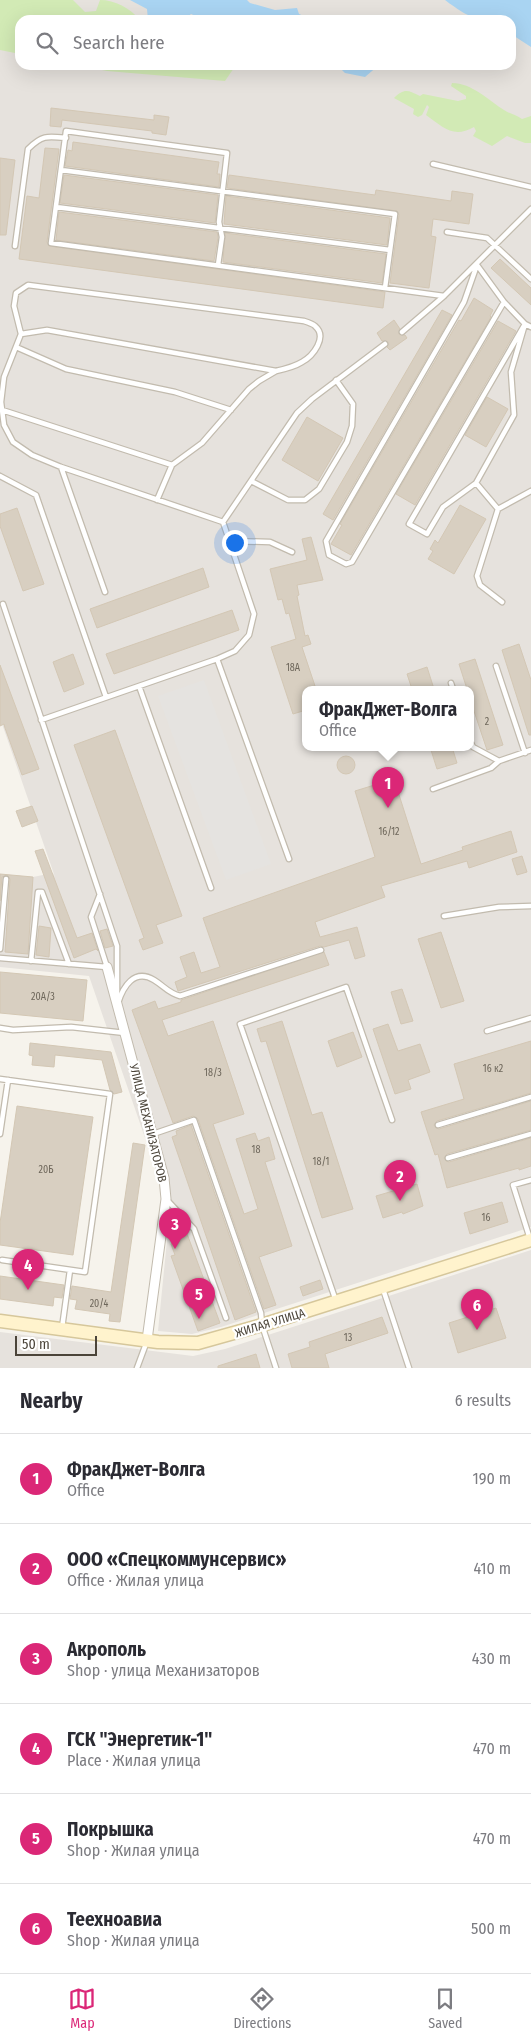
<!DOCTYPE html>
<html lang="en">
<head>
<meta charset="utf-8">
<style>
  :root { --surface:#fff; --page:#f7f7f7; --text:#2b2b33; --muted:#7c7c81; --line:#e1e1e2; --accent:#db2777 }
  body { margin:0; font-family:"Fira Sans Condensed",sans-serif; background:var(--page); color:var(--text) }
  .scale { position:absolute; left:15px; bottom:12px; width:82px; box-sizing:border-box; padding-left:5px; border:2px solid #4b4439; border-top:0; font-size:14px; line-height:18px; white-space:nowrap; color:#4b4439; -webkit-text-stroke:4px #fff; paint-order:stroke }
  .you { position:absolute; left:234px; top:542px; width:18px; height:18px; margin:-12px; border:4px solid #fff; border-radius:50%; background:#1a73e8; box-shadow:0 0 0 8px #1a73e833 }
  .badge { display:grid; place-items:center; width:32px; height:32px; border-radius:50%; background:var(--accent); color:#fff; font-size:16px; font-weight:700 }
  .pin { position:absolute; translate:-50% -41px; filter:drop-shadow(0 1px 2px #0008) }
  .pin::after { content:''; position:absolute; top:26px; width:18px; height:15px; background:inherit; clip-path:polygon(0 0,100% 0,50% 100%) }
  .popup { position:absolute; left:302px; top:686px; width:172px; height:65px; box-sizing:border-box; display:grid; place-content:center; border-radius:10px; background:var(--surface); filter:drop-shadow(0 1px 4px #0005); font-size:16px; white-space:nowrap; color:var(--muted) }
  .popup b { font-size:19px; color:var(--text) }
  .popup::after { content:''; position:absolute; left:50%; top:100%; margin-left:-10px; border:10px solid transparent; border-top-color:var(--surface) }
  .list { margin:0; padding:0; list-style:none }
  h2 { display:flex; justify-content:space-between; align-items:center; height:65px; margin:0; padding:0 20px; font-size:21px }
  h2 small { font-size:16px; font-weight:400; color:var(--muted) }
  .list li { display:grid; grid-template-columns:32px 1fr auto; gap:15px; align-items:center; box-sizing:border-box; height:90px; padding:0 20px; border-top:1px solid var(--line) }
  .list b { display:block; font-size:19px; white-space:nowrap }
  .list p { margin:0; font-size:16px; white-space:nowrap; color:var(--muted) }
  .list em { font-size:16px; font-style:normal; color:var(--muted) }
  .icon { flex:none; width:28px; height:28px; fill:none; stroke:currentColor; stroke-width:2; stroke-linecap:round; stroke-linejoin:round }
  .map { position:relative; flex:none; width:531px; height:1368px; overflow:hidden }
  .search { position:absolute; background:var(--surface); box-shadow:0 5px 20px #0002; left:15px; right:15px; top:15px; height:55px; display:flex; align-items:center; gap:12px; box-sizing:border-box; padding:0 18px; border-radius:15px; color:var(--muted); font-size:19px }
  .sheet { height:605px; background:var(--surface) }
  nav { display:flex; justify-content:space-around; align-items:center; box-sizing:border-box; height:70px; border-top:1px solid var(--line); background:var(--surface); font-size:14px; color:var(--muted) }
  nav a { display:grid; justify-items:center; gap:2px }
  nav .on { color:var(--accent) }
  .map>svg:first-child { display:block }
  .industrial { fill:#e6e2dd; fill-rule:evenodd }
  .green { fill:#d2eab5 }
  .parking { fill:#e5e3e0 }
  .water { fill:#a9d4f2 }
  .building { fill:#d8cfc1; stroke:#d3c7b4 }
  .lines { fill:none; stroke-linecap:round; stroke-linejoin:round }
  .service-casing { stroke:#c2bbae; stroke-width:7 }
  .minor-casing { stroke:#c2bbae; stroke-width:11 }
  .secondary-casing { stroke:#d6c79b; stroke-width:15 }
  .service { stroke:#fff; stroke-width:4.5 }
  .minor { stroke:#fff; stroke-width:9 }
  .secondary { stroke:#fff3cd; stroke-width:12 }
  .labels { text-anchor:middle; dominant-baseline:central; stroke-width:4.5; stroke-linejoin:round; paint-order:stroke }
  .number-label { font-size:10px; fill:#6e675b }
  .street-label { font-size:12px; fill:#4b4439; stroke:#fff }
</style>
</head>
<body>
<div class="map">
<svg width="531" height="1368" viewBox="0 0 531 1368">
  <rect width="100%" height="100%" fill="#f6f3ec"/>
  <path class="industrial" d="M0,0H531V1227L221,1327L192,1334L158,1331L170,1210L89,976L0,967V874L33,877L53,873L55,877L0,718ZM20,20H511V65H20ZM306,689H470V747H306Z
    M531,1250V1368H0V1332L193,1356L225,1349Z"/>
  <path class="green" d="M0,0H73L85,12L96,11L100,0C115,0 130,8 140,20H20V54L0,50Z
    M77,65H236L225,81L107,71Z
    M452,83C472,83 488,100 504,110C510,114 517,115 522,119L531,116V143H525L507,136L492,146L473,136L476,131L474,127C453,139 443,127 426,115L429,107L427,105L422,115L418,117L413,114L414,109L394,98C404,88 408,90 420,96L423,94L458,101L466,99V96L451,86Z"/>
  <path class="parking" d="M204,680L271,864L226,880L158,696Z"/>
  <path class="water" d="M130,0H247L250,3L275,10L297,8L299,14L314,20H205L191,14L184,20H148L147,9Z
    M445,0H531V47L511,34V20C477,20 473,21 445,0Z
    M311,65H379L365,77L345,73L340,68H317Z"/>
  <path class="building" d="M51,108L154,120V115L169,117L166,135L152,133V131L62,120L61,127L50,126Z
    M73,142L219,162L217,174H220L219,187L65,166L68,150L72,151Z
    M45,148L59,149L47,242L49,246L385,292L383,308L19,259L27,196L39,198Z
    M0,158L15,160L6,235H0Z
    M64,175L218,195L215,223L60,203Z
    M229,175L375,195L376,190L451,201L452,191L473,194L469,224L433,219L431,236L436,237L429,288L390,283L399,215L397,211L227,188Z
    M226,196L390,218L387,245L224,224Z
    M59,212L217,232L218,237L214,261L56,240Z
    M225,233L386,254L382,283L223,262Z
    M500,259L531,288V305L491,268Z
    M474,298L493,310L490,316L491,317L351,555L331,544L342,525L340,524L459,320L461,321Z
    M442,310L452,315L333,520L323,514Z
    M394,320L400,329L399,334L405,335L407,338L390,350L387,347L388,342L382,341L377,333Z
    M498,321L516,331L415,505L396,494Z
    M487,397L508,409L486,447L465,435Z
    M307,417L343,438L318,481L282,460Z
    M460,505L486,519L454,574L428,559L433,551L430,549L435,540L438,543Z
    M17,508L44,584L23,591L0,526V514Z
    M311,537L323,580L297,585L299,595L297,596L305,636L308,635L311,644L302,647L316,689H306V710L293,714L271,647L296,639L289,613L286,614L282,599L278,600L270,569L307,560L302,539Z
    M203,568L209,587L97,628L90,609Z
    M232,610L239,630L114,674L106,654Z
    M519,644L531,680V735H529L502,650Z
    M73,654L84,684L64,692L53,662Z
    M475,659L503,745L487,750L470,699V689H467L459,664Z
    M0,665L39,769L22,775L5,728L4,724L0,726Z
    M427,667L434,689H412L407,674Z
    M115,730L182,916L156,925L163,943L143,950L139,940L144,938L74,745Z
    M430,747H452L457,763L437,769Z
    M337 765a9 9 0 1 1 18 0a9 9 0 1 1-18 0Z
    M394,779L421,864L463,850L462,847L511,831L517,852L469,868L467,861L381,886L385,897L315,922L320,937L357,927L365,956L355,959L349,940L324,947L320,946L178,991L175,982L187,977L180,957L194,952L201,973L220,967L203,918L375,857L355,791Z
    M32,806L38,821L22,827L16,811Z
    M43,849L77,938L92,933L98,951L96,949L74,958L35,851Z
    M522,856L527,872L517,875L512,859Z
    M0,874L33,877L28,954L5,952L10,879L7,875L2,877L0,901Z
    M39,926L51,928L49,957L36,955Z
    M107,929L113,946L105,948L100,931Z
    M441,932L464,1001L441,1008L418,939Z
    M324,952L329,965L162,1020L168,1036L213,1021L244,1114L213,1124L244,1214L258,1209L236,1139L255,1133L258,1141L269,1137L275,1159L265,1162L292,1246L259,1257L276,1305L264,1309L198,1119L193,1116L173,1123L132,1010L155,1001L158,1009L181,1002V1000Z
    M0,972L87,980L83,1021L0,1013Z
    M402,989L413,1021L401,1024L391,992Z
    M282,1021L312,1115L322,1112L353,1209L322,1218L266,1041L261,1042L257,1029Z
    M388,1024L398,1051L420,1044L430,1072L408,1080L411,1089L395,1094L373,1029Z
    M353,1032L362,1057L337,1067L328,1041Z
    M531,1041V1093L437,1121L434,1125L436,1128L439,1129L531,1101V1130L447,1154L444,1158L446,1161L449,1162L531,1138V1166L519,1170V1168L447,1188L438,1154L435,1155L421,1112L464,1099L454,1064Z
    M30,1043L111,1052L122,1092L114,1094L110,1090L102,1060L55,1055L54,1067L32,1065L33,1056L29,1055Z
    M17,1106L93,1117L73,1255L0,1245V1223Z
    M191,1125L256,1312L235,1320L172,1137L177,1135L176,1131Z
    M133,1143L145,1145L120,1322L109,1321L110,1314L75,1309L77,1300L70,1299L72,1286L111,1292Z
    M417,1184L423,1206L403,1214L402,1212L383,1218L376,1196Z
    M502,1202L508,1222L470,1234L464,1213Z
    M186,1231L220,1323L198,1331L171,1256L175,1255L171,1244L177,1241L175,1235Z
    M0,1276L64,1285L62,1298L54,1297L53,1306L0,1299Z
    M320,1280L323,1289L303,1296L300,1287Z
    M496,1308L506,1338L458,1353L449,1323Z
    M382,1317L388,1333L325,1354L329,1368H292L288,1354L310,1347L309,1342Z
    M256,1354L260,1368H218V1366Z"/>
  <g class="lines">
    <defs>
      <path id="service" d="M433,164L531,187
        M61,170L395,214L385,288
        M56,207L390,250
        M447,232L487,238L531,279
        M15,246L28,149C42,135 47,136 66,138
        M218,265L222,237L219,222L227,153L66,131L51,243L444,296
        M477,265L504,302L352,562L346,564L329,555L326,541L464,302Z
        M504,302L525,324L511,372L514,415L476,483L443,507L427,534L409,524L525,324L531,327
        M402,332L444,296L531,209
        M21,334L47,330L276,371C285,369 294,367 302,362C313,356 328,337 315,326C313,324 307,322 304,321L28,285L16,293L14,306L21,334L4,377L1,402L4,425L13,442L32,455L61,467L223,522L297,413L312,399L385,344
        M16,347L66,369L175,392L231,410
        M2,410L172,465
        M61,467L105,592
        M0,476L36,495L106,697
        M251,481L288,500H305L319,489L347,442L352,426L353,404L336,380
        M476,483L498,509L531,491
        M157,500L172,465L202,443L249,389L259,381L276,371
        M498,509L477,576L480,585L502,602
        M230,541L270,542L292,552
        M3,604L117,946V993
        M217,659L235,651L249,635L254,614L223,522
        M496,666L525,753
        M451,683L453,689
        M139,686L211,888
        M41,720L217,659L289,859
        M470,741L473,747L499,761L531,750
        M433,789L491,768L499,761
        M444,916L499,907L531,906
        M0,949L6,879
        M0,958L107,967L91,917L100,894
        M31,961L38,892H42L69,964
        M118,1003C123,987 134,968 154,980C164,986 168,993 180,996L321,950
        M0,1028L13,1030L71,1027L125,1033
        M487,1031L531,1018
        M0,1079L110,1094L85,1272L2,1260
        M438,1125L531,1097
        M0,1134L8,1080
        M153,1134L194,1120L261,1313L262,1325L276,1368
        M448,1158L531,1134
        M167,1200L194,1229L226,1318
        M530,1239L513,1185L531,1180
        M383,1289L409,1368
        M336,1301L240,1024L346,987L392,1120
        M62,1328L70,1270
        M137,1368L147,1341"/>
      <path id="minor" d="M107,967L164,1178L166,1199L147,1340"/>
      <path id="secondary" d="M0,1321L158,1342L198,1343L262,1325L531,1240"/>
    </defs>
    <use href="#service" class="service-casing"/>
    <use href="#minor" class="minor-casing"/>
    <use href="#secondary" class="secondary-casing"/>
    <use href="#service" class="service"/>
    <use href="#minor" class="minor"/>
    <use href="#secondary" class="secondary"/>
  </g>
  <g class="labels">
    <g class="number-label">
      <text x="293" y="668">18А</text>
      <text x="487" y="722">2</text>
      <text x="389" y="832">16/12</text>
      <text x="43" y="997">20А/3</text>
      <text x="493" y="1069">16 к2</text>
      <text x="213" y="1073">18/3</text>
      <text x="256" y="1150">18</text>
      <text x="321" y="1162">18/1</text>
      <text x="46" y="1170">20Б</text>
      <text x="486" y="1218">16</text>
      <text x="99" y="1304">20/4</text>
      <text x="348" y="1338">13</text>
    </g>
    <g class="street-label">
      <text transform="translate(148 1123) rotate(76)">УЛИЦА МЕХАНИЗАТОРОВ</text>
      <text transform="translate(270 1323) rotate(-17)">ЖИЛАЯ УЛИЦА</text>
    </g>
  </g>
</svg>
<div class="scale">50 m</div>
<div class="you"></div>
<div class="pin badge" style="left:388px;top:808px">1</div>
<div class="popup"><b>ФракДжет-Волга</b>Office</div>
<div class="pin badge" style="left:400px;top:1201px">2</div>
<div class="pin badge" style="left:175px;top:1249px">3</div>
<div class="pin badge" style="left:28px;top:1290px">4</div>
<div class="pin badge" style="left:199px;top:1319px">5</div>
<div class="pin badge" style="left:477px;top:1330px">6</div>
<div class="search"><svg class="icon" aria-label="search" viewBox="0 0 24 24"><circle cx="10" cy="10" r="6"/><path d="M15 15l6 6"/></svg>Search here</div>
</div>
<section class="sheet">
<h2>Nearby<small>6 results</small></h2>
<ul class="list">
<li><span class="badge">1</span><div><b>ФракДжет-Волга</b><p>Office</p></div><em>190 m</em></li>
<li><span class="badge">2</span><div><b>ООО «Спецкоммунсервис»</b><p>Office · Жилая улица</p></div><em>410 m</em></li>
<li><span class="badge">3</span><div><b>Акрополь</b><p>Shop · улица Механизаторов</p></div><em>430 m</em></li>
<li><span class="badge">4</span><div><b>ГСК &quot;Энергетик-1&quot;</b><p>Place · Жилая улица</p></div><em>470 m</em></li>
<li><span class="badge">5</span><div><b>Покрышка</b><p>Shop · Жилая улица</p></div><em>470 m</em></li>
<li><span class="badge">6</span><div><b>Теехноавиа</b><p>Shop · Жилая улица</p></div><em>500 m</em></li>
</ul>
</section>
<nav>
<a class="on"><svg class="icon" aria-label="map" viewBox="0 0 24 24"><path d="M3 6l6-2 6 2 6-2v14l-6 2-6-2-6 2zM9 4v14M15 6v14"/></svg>Map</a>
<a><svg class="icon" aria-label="directions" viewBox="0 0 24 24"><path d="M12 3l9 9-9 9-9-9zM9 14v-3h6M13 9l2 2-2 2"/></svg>Directions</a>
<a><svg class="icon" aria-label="saved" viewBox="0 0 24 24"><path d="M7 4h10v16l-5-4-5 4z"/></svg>Saved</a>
</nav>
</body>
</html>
